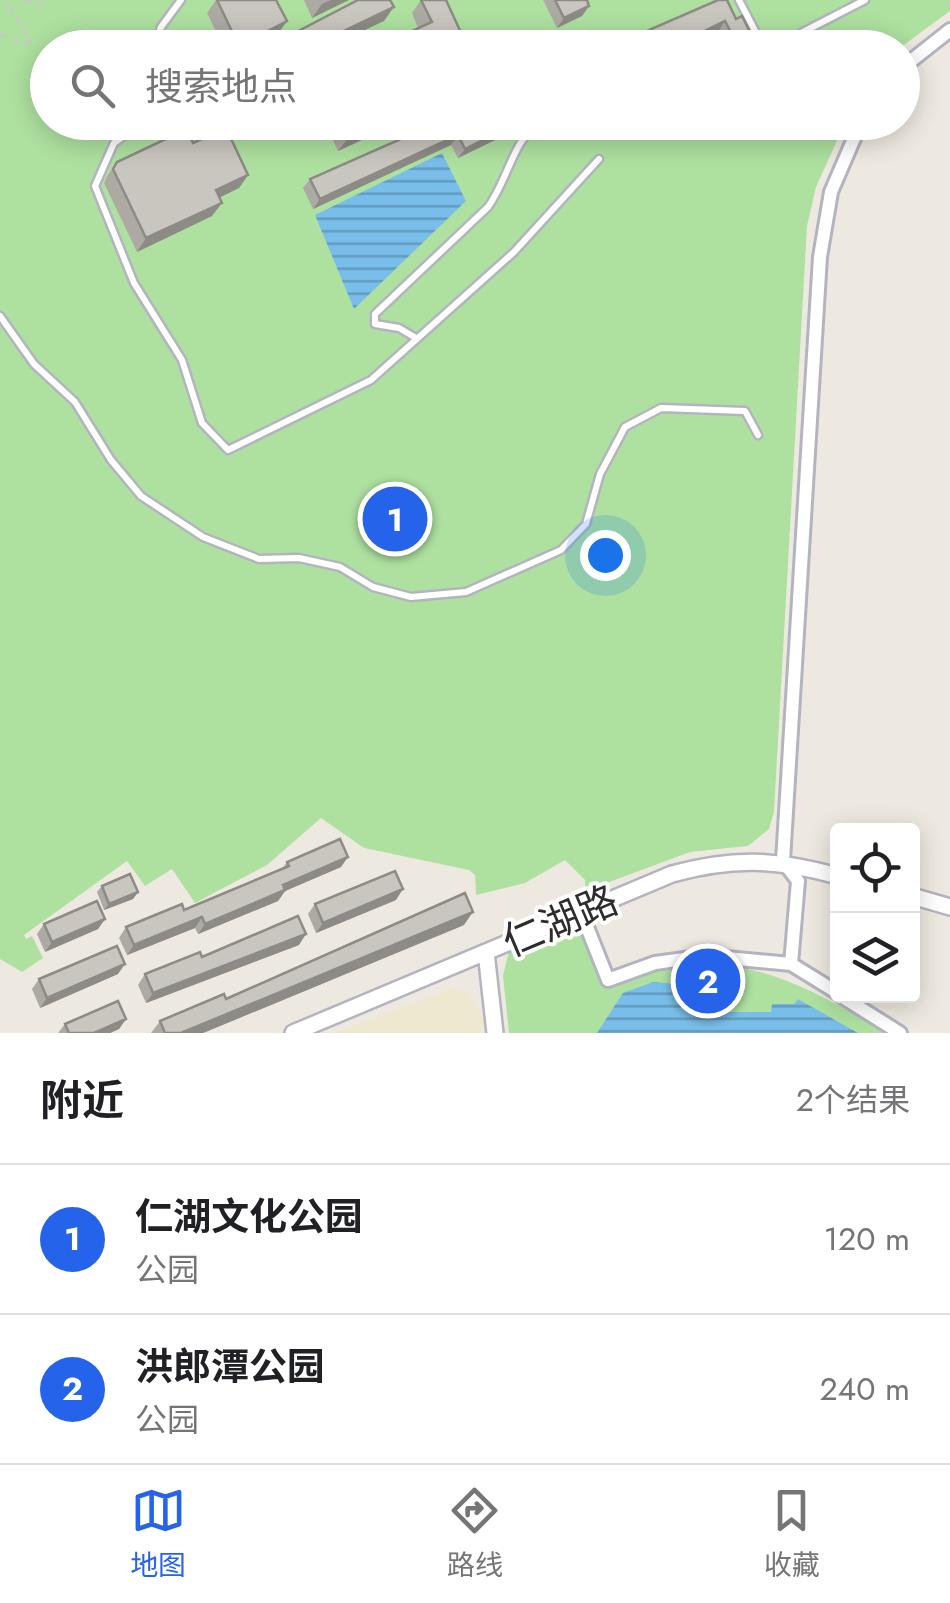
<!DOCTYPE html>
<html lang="zh">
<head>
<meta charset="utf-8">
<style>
  :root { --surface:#fff; --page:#f2f2f2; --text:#202124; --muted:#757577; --line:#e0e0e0; --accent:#2563eb }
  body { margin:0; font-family:Jost,"Noto Sans SC",sans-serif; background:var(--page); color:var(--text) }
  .controls { position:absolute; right:30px; bottom:30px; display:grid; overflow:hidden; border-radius:10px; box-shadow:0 5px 25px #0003 }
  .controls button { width:90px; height:90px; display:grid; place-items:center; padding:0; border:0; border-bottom:2px solid var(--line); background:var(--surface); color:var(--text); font:50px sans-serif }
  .you { position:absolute; left:605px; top:555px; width:35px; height:35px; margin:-25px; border:8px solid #fff; border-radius:50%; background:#1a73e8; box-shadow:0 0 0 15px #1a73e833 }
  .badge { display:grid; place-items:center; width:65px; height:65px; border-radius:50%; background:var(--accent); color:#fff; font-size:32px; font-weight:700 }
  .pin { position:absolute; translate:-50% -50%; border:5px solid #fff; box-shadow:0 2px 10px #0006 }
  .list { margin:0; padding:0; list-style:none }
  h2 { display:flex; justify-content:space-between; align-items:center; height:130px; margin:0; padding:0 40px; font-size:42px }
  h2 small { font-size:32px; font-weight:400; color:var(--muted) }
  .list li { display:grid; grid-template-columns:65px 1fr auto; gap:30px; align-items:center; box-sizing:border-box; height:150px; padding:0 40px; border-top:2px solid var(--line) }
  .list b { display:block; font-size:38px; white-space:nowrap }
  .list p { margin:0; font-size:32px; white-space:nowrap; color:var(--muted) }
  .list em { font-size:32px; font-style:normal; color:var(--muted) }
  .icon { flex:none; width:55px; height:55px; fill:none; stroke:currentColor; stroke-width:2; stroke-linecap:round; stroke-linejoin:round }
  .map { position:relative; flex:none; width:950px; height:1033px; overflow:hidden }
  .search { position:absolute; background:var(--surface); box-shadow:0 5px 25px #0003; left:30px; right:30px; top:30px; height:110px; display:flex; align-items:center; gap:25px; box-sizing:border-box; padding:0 35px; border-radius:55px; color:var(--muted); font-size:38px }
  .sheet { height:430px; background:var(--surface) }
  nav { display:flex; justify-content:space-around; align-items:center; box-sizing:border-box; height:140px; border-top:2px solid var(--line); background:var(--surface); font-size:28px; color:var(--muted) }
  nav a { display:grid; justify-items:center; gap:5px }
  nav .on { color:var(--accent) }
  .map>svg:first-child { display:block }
  .education { fill:#eee8d1 }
  .park { fill:#aee1a0 }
  .water { fill:url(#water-rules) }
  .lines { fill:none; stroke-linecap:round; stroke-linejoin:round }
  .service-casing { stroke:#b3b4bf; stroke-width:11 }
  .minor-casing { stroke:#b3b4bf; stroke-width:18 }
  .tertiary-casing { stroke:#b3b4bf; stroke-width:20 }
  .path { stroke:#c8c8c8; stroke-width:2.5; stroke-dasharray:8 5; stroke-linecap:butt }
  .service { stroke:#fff; stroke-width:6 }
  .minor { stroke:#fff; stroke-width:12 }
  .tertiary { stroke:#fff; stroke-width:15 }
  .wall { fill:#adaaa4 }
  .shaded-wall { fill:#8d8b86 }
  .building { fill:#c9c6bf; stroke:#8d8b86; stroke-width:2.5 }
  .labels { text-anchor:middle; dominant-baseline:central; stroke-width:8; stroke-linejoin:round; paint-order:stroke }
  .street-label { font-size:40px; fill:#2d2d2d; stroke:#fff }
</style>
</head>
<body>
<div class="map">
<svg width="950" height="1033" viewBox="0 0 950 1033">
  <defs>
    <pattern id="water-rules" width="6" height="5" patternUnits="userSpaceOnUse" patternTransform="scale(2.5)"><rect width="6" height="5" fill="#79beea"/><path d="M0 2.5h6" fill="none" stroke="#649bbe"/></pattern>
  </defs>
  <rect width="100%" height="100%" fill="#eee9e0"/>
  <path class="education" d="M452,989L468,992L484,1021L485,1033H332Z"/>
  <path class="park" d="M0,0H950V11L901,47L48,48V122L845,123L816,187L807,226L774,812L769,829L748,846L690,852L585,891V880L565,860L525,883L476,895L475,875L469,870L364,848L321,818L267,865L195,903L172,869L145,886L127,861L24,935L26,939L32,936L43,958L22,972L0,959Z
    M574,923L581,924L608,989C717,936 792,977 887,1033H509L503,976L509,951Z"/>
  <path class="water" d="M442,153L466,201L354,309L315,215Z
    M653,982L715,987L718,1012H771L772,1004H794L798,999L858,1033H597L623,993Z"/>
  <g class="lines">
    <defs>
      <path id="service" d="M739,0L764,48
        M154,48L161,27L181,0
        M266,48L287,38
        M772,48L865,0
        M143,122L114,143L95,186L134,283L182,360L202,423L228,450L371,380L514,252L599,159
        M0,316L34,364L75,402L111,460L141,496L203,537L259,559L299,558L340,567L373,587L411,597L466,592L561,550L586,524L600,474L625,427L661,408L745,411L758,435
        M416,338L399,328L375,324V314L488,207C508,180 512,142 539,122"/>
      <path id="minor" d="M902,68L950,30
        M581,912L608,980L655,963L706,956L791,964L838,993
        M791,964L798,881L783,861L820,257L831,192L861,122
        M841,996L900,1033"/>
      <path id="tertiary" d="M912,896L950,907
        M486,952L495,1033
        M293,1033L672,874C734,857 776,859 838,876"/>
    </defs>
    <use href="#service" class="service-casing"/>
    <use href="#minor" class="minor-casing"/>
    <use href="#tertiary" class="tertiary-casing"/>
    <path class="path" d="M23,0L39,5L43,0
      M0,34L28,43L30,39L5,0"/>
    <use href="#service" class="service"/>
    <use href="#minor" class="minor"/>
    <use href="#tertiary" class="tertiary"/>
  </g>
  <path class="wall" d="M216,0L287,21L277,35L253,48H224L207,13Z
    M304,0H349L312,18Z
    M421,0L468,48H405L403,44L412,31L418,28L412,13Z
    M543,0H587L589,6L582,16L557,28Z
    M736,19L758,48H726L718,32L685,48H621L626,40Z
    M324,122H372L374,126L364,139L338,151Z
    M600,122H657L625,140L622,136L613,140Z
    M445,126L518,129L458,158L451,145L313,209L303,188L310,179Z
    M193,143L248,175L239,188L219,198L212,216L137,252L104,183L107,176L117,162Z
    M287,862L341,867L285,891L278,901L198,934L195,928L127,955L119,938L126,927L184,910L282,869Z
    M102,886L138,892L133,899L104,910L97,892Z
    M396,900L316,933L308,914L315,904Z
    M105,919L98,929L45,952L37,934L44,924Z
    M464,925L203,1033H151L160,1021Z
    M299,945L146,1003L138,985L145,974L202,957Z
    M118,974L40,1008L32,989L39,979Z
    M126,1019L119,1029L110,1033H58L65,1024Z"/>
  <path class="shaded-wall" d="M331,0H349L312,18L322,4Z
    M589,6L582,16L557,28L564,18Z
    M394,7L384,21L327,48L331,37Z
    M287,21L277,35L253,48H238Z
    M725,21L718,32L685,48H670Z
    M518,122H522L518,129L458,158L465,149Z
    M645,122H657L625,140L632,129Z
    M630,125L622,136L613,140L621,129Z
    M374,126L364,139L338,151L348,138Z
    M458,135L451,145L313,209L320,199Z
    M248,175L239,188L206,204L216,190Z
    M222,203L212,216L137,252L146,238Z
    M348,857L341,867L285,891L278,901L198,934L205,924L283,885Z
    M403,889L396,900L316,933L323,923Z
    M138,892L133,899L104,910L109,904Z
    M473,912L464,925L203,1033H181Z
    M202,917L195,928L127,955L134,945Z
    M105,919L98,929L45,952L52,942Z
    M306,934L299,945L146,1003L153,993Z
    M125,964L118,974L40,1008L47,998Z
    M126,1019L119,1029L110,1033H94Z"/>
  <path class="building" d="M217,0H276L287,21L239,46Z
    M358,0H390L394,7L331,37L336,48H284L281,40Z
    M421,0H446L468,48H420L412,31L432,22Z
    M555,0H587L589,6L564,18Z
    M718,0H727L736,19L742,16L758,48H739L725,21L670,48H624L629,45L626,40Z
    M340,122H372L374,126L348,138Z
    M439,122H443L445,126L452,122H518L465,149L458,135L320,199L310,179Z
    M616,122H645L632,129L630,125L621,129Z
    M226,128L248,175L216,190L222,203L146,238L113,169L117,162L187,129L193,143Z
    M340,839L348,857L283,885L285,890L205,924L202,917L134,945L126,927L182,904L184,910L289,866L287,862Z
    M395,871L403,889L323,923L315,904Z
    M130,874L138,892L109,904L102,886Z
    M465,893L473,912L181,1033H165L160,1021L224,994L226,999Z
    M97,901L105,919L52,942L44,924Z
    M298,916L306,934L153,993L145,974L200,952L202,957Z
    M117,946L125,964L47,998L39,979Z
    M118,1001L126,1019L94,1033H69L65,1024Z"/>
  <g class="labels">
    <g class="street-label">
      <text transform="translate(560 921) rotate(-23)">仁湖路</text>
    </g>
  </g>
</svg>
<div class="controls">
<button><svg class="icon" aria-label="locate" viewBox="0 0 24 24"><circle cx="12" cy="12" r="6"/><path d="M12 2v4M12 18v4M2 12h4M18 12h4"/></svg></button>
<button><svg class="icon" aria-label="layers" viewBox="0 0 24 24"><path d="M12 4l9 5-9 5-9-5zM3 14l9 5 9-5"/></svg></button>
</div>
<div class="you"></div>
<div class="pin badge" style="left:395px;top:519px">1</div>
<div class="pin badge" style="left:708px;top:981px">2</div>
<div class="search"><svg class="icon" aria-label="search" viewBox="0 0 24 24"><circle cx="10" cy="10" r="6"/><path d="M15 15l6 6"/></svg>搜索地点</div>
</div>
<section class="sheet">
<h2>附近<small>2个结果</small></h2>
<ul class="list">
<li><span class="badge">1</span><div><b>仁湖文化公园</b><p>公园</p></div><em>120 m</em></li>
<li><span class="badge">2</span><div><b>洪郎潭公园</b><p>公园</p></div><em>240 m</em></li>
</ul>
</section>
<nav>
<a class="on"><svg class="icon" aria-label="map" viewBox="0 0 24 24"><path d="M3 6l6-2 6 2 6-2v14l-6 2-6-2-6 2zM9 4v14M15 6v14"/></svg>地图</a>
<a><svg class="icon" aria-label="directions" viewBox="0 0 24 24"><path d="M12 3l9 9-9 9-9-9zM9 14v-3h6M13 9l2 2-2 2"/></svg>路线</a>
<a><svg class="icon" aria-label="saved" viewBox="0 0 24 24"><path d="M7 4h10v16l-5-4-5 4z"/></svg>收藏</a>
</nav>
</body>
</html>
